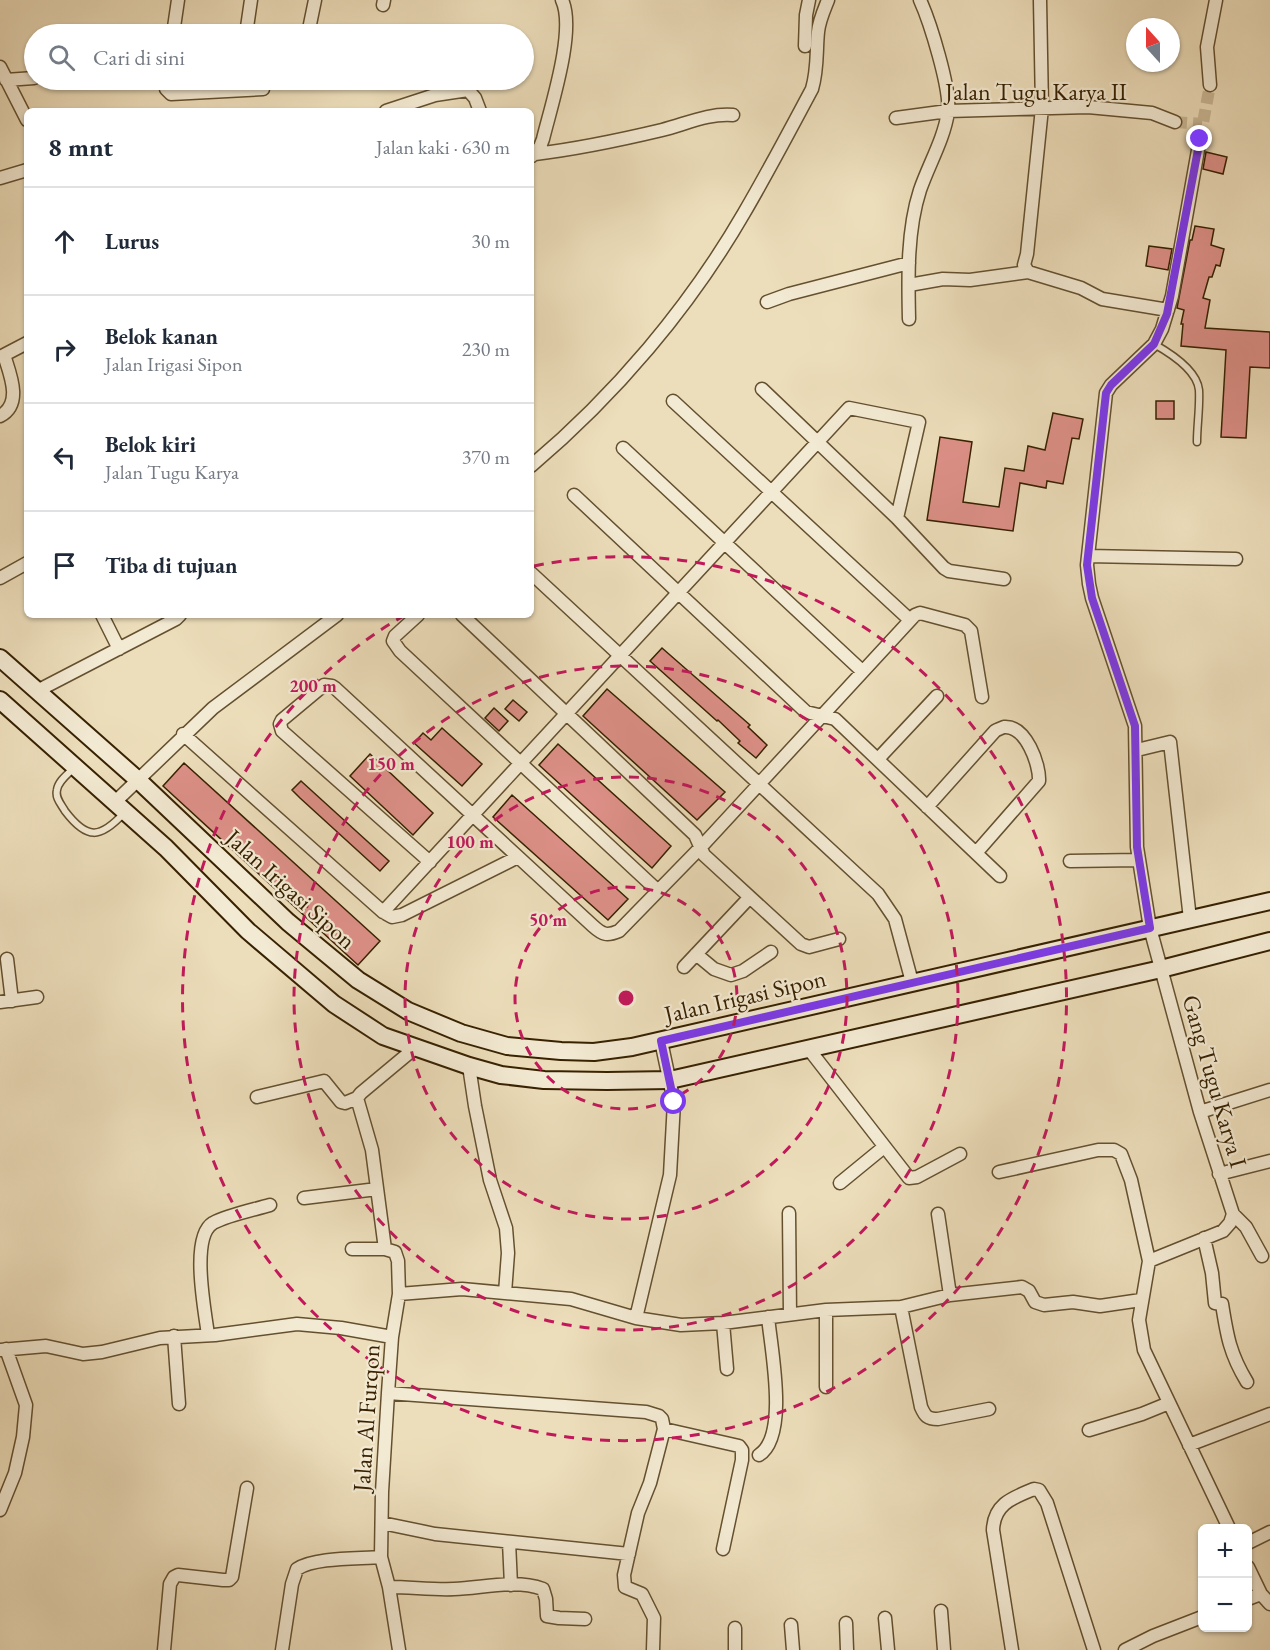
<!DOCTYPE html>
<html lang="id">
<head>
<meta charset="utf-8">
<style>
  :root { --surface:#fff; --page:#f2f2f3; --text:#1f2937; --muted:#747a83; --line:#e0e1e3 }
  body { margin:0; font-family:"EB Garamond",serif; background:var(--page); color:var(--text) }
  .controls { position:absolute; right:18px; bottom:18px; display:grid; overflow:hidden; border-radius:9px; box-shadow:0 2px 4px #0004 }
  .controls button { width:54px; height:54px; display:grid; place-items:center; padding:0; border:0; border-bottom:2px solid var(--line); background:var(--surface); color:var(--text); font:30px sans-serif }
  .compass { position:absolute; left:1126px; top:18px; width:54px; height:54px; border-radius:50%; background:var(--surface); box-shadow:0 2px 4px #0004; rotate:339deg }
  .stop { position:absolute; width:18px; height:18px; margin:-14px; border:4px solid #7c3aed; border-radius:50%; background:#fff }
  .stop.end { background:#7c3aed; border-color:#fff; box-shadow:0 2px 6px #0008 }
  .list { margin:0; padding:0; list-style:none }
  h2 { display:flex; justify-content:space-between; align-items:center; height:78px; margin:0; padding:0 24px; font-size:26px }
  h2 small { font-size:20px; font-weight:400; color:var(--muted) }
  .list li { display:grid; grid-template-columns:39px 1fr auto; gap:18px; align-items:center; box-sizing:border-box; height:108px; padding:0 24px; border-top:2px solid var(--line) }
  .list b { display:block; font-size:22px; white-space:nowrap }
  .list p { margin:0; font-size:20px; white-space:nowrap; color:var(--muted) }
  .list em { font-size:20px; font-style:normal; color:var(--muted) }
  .icon { flex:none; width:33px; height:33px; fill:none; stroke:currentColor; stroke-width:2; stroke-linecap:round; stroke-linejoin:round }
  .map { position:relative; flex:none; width:1270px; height:1650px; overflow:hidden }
  .search { position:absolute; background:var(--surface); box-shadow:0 2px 4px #0004; left:24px; top:24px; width:510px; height:66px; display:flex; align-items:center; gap:15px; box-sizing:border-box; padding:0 21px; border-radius:33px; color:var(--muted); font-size:22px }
  .panel { position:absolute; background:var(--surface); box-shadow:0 2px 4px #0004; left:24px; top:108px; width:510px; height:510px; border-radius:9px }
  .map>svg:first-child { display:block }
  .building { fill:#dd9088; stroke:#372100; stroke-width:1.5 }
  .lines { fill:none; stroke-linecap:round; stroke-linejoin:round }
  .street-tunnel { stroke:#c9b896; stroke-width:12; stroke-dasharray:12 6; stroke-linecap:butt }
  .lane-casing { stroke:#64502f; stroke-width:9 }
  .street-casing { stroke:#64502f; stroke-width:15 }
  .secondary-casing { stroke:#372100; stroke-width:20 }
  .lane { stroke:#f3ead3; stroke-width:6 }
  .street { stroke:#f3ead3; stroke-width:12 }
  .secondary { stroke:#f3ead3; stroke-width:16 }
  .route { stroke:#7c3aed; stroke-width:8 }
  .ring { fill:none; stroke:#c2185b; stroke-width:3; stroke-dasharray:10 8 }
  .labels { text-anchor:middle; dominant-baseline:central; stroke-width:4.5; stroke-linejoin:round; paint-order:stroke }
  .street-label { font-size:24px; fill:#372100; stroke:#f3ead3 }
  .centre { fill:#c2185b; stroke:#f3ead3; stroke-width:3 }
  .ring-label { font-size:18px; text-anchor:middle; font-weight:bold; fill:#c2185b; stroke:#f3ead3; stroke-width:4.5; stroke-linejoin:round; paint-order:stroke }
</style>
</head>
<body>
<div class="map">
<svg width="1270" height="1650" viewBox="0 0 1270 1650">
  <rect width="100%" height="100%" fill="#eddebb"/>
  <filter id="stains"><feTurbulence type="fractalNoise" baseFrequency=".00333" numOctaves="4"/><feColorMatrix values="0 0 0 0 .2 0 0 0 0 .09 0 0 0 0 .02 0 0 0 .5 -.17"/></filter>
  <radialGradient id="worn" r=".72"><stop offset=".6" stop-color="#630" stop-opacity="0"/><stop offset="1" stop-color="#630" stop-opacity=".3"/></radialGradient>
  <path class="building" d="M1206,152L1227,157L1223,174L1203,169Z
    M1195,226L1214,229L1211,245L1224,249L1220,266L1216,265L1212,277H1209L1203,298L1210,300L1205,328L1270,332V368L1250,367L1246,438L1221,437L1226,350L1181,346L1183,324H1181L1184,310L1177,308L1190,240H1192Z
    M1149,246L1172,249L1168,270L1146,266Z
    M1156,401H1174V419H1156Z
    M1053,413L1083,419L1079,439L1072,438L1063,484L1047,481L1046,488L1020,483L1013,531L927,520L940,437L972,442L963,502L999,507L1005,468L1024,471L1028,446L1045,450Z
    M662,648L750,725L748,727L767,745L756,758L738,743L740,741L718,720L717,721L650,661Z
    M607,689L725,792L697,820L583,716Z
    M513,700L527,712L519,721L505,709Z
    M494,708L508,721L499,731L485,718Z
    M442,728L482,764L462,786L414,743L423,733L431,740Z
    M558,744L671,846L652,868L539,765Z
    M370,754L433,813L413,835L350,776Z
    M184,763L380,941L358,965L163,786Z
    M301,781L389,861L380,871L300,798L292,790Z
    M512,795L628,899L608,920L493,817Z"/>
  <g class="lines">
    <path class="street-tunnel" d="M1175,122L1202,124
      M1200,139L1210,85"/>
    <defs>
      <path id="lane" d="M1154,344C1170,353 1197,370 1199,390C1200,407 1197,425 1197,442
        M74,768C68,774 58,781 57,790C55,798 61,804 65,811C87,840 100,839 124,813"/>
      <path id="street" d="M1040,0L1042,108L1027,254L1024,265L1028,272L1081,288L1102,299L1168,310
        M383,5L384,0
        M173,34L178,0
        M246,34L251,0
        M308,34L315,0
        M805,46L806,15L809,0
        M0,67L27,120
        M6,80L34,78
        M167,80L166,89L171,94L263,89
        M1210,85L1207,47L1216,0
        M386,111L435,95L468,90L475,98L480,111
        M896,118L948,111L1088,107L1152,113L1175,122
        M535,154C577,149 620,140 662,130C686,124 708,113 733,115
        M532,156L540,147L543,139C551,106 576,30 562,0
        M0,178L27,170
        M909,285L943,279L970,280L1028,272
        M767,302L789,294L909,263
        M909,319C908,277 907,230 920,190C929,164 944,139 948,112C951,89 930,22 920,0
        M762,389L897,518L944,568L949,571L1004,579
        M673,401L910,620
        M0,416C23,404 10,374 4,355L27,343
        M623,448L862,671
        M531,466C615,395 689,308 744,213C768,172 790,130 812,89C818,69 816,52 818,32C819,21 824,10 828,0
        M574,495L806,712L835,719L1000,876
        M1088,556L1236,559
        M531,573L878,894L895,919L912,982
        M0,578L27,563
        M102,615L119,649
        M418,615L395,636L393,641L400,651L658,891
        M462,615L695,835L704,855L801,944L809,947L839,939
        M37,691L176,619L180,615
        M183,734L383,912L392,917L402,915L518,857
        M1137,750L1170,742L1190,919
        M878,759L937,696
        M115,802L213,708L337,615
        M927,807L995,731C996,730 1004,727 1004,727C1026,725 1040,765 1039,781L976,853
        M1070,861L1138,860
        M430,862L282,731L280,724L282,720L324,685L332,686L335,688L593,926C603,935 607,936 619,931L701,847L915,615L920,613L965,625L971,631L982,697
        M383,912L849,408L919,422L897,518
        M696,954L714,969L731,975L743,971L771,952
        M7,959L12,1001
        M684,967L749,898
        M0,1002L37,997
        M808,1048L909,1178L917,1177L960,1154
        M469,1066L475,1106L490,1180L506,1228L508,1253L505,1293
        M257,1097L324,1081L341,1102L345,1103L357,1098
        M1200,1112L1270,1090
        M999,1172L1098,1150H1114L1121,1154L1131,1180L1149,1261L1139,1320L1144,1350L1229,1528
        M1219,1174L1270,1161
        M840,1183L884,1147
        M304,1198L377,1189
        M789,1213L790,1314
        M938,1214L950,1295
        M1233,1214L1246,1227L1262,1256
        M1204,1238L1212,1273L1215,1303L1222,1304C1227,1336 1230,1354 1247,1382
        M352,1249H385L395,1252L398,1261L399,1294L392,1337L388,1393L382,1492L381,1557L389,1587L399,1650
        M385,1249L372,1150L357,1098L361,1093L415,1048
        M1149,1261L1223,1231L1230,1223L1233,1214L1200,1112L1150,928L1137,847L1135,726L1092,598L1089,584L1087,565L1106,393L1111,385L1154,344L1162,329L1172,296L1200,139
        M399,1294L462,1289L571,1299L636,1318L681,1325L723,1323L826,1310L901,1307L950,1295L1022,1287L1029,1291L1035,1302L1044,1305L1073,1302L1100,1306L1141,1300
        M901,1307L921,1407C925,1416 927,1419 938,1419L989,1409
        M636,1318L670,1175L674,1102L661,1041
        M723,1323L727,1369
        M208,1335C205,1311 190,1237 213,1223C228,1215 253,1210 270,1205
        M174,1336L179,1404
        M0,1350L46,1346L83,1354L102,1352L160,1338L215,1335L297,1324L341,1328L392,1337
        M826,1387V1310
        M388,1393L646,1412L659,1416L662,1419L664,1429L650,1483L638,1513L624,1575L625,1587L642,1594L654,1618L653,1650
        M664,1429L739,1446L742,1450V1460L723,1549
        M1089,1430L1142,1414L1169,1403
        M1189,1445L1270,1414
        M759,1455C789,1436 771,1349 768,1317
        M0,1510L15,1473L23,1437L26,1405L6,1349
        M382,1523L435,1534L629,1554
        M509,1542L511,1585
        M1248,1543L1270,1532
        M1248,1567L1261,1594L1270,1604
        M389,1587C411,1587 433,1590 454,1589C483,1588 515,1579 543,1589L546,1599L547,1616L559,1618L585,1619
        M1248,1599L1261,1594
        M941,1611L944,1650
        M885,1618L888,1650
        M846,1623L847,1650
        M791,1625L793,1650
        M735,1628V1650
        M164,1650L170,1584L174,1577L178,1575L223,1580H229L232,1577L247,1488
        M282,1650L292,1584L297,1569C315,1557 359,1559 381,1557
        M1012,1650L993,1530C994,1504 1012,1498 1034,1489L1039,1490L1047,1503L1094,1650
        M1125,1650L1153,1636L1202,1617"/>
      <path id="secondary" d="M0,658L138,780L288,922L358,980L408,1011L461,1033L507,1046L561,1051L594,1052L632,1047L1270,901
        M0,700L166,848L248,931L334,1004L383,1036L469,1066L501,1075L544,1080L607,1081L670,1080L1161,969L1270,941"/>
    </defs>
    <use href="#lane" class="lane-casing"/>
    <use href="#street" class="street-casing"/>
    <use href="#secondary" class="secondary-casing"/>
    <use href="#lane" class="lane"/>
    <use href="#street" class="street"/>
    <use href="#secondary" class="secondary"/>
  </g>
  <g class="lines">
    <path class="route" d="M674,1102L661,1041L1150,928L1137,847L1135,726L1092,598L1087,565L1106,393L1111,385L1154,344L1167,314L1200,139"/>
  </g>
  <g class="ring">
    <circle cx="626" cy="998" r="111"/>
    <circle cx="626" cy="998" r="221"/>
    <circle cx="626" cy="998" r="332"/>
    <path d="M534 566A442 442 0 1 1 405 615"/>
  </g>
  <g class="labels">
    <g class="street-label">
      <text x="1036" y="91">Jalan Tugu Karya II</text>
      <text transform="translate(291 889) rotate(42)">Jalan Irigasi Sipon</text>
      <text transform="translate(745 996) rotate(-13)">Jalan Irigasi Sipon</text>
      <text transform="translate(1215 1081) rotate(74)">Gang Tugu Karya I</text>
      <text transform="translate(366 1418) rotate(-86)">Jalan Al Furqon</text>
    </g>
  </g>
  <circle cx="626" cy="998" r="9" class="centre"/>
  <g class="ring-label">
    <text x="313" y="692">200 m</text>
    <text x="391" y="770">150 m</text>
    <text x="470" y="848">100 m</text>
    <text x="548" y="926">50 m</text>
  </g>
  <rect width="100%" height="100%" filter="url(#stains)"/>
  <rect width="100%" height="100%" fill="url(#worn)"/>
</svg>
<div class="controls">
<button>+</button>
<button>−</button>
</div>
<svg class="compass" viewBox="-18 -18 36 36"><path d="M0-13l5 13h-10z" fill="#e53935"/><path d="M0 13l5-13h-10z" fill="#747a83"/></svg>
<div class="stop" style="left:674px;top:1102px"></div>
<div class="stop end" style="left:1200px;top:139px"></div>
<div class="search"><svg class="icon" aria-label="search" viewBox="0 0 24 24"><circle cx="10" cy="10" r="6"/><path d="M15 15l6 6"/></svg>Cari di sini</div>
<section class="panel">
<h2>8 mnt<small>Jalan kaki · 630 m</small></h2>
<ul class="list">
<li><svg class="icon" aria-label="ahead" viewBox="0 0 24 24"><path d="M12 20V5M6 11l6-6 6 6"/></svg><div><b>Lurus</b></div><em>30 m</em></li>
<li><svg class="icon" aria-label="right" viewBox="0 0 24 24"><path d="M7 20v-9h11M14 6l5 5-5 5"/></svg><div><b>Belok kanan</b><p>Jalan Irigasi Sipon</p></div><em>230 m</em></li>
<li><svg class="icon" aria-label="left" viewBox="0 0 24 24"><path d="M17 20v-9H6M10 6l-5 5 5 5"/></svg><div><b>Belok kiri</b><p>Jalan Tugu Karya</p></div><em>370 m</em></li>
<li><svg class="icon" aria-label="arrive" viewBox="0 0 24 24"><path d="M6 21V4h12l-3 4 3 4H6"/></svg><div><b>Tiba di tujuan</b></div></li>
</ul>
</section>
</div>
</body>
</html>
